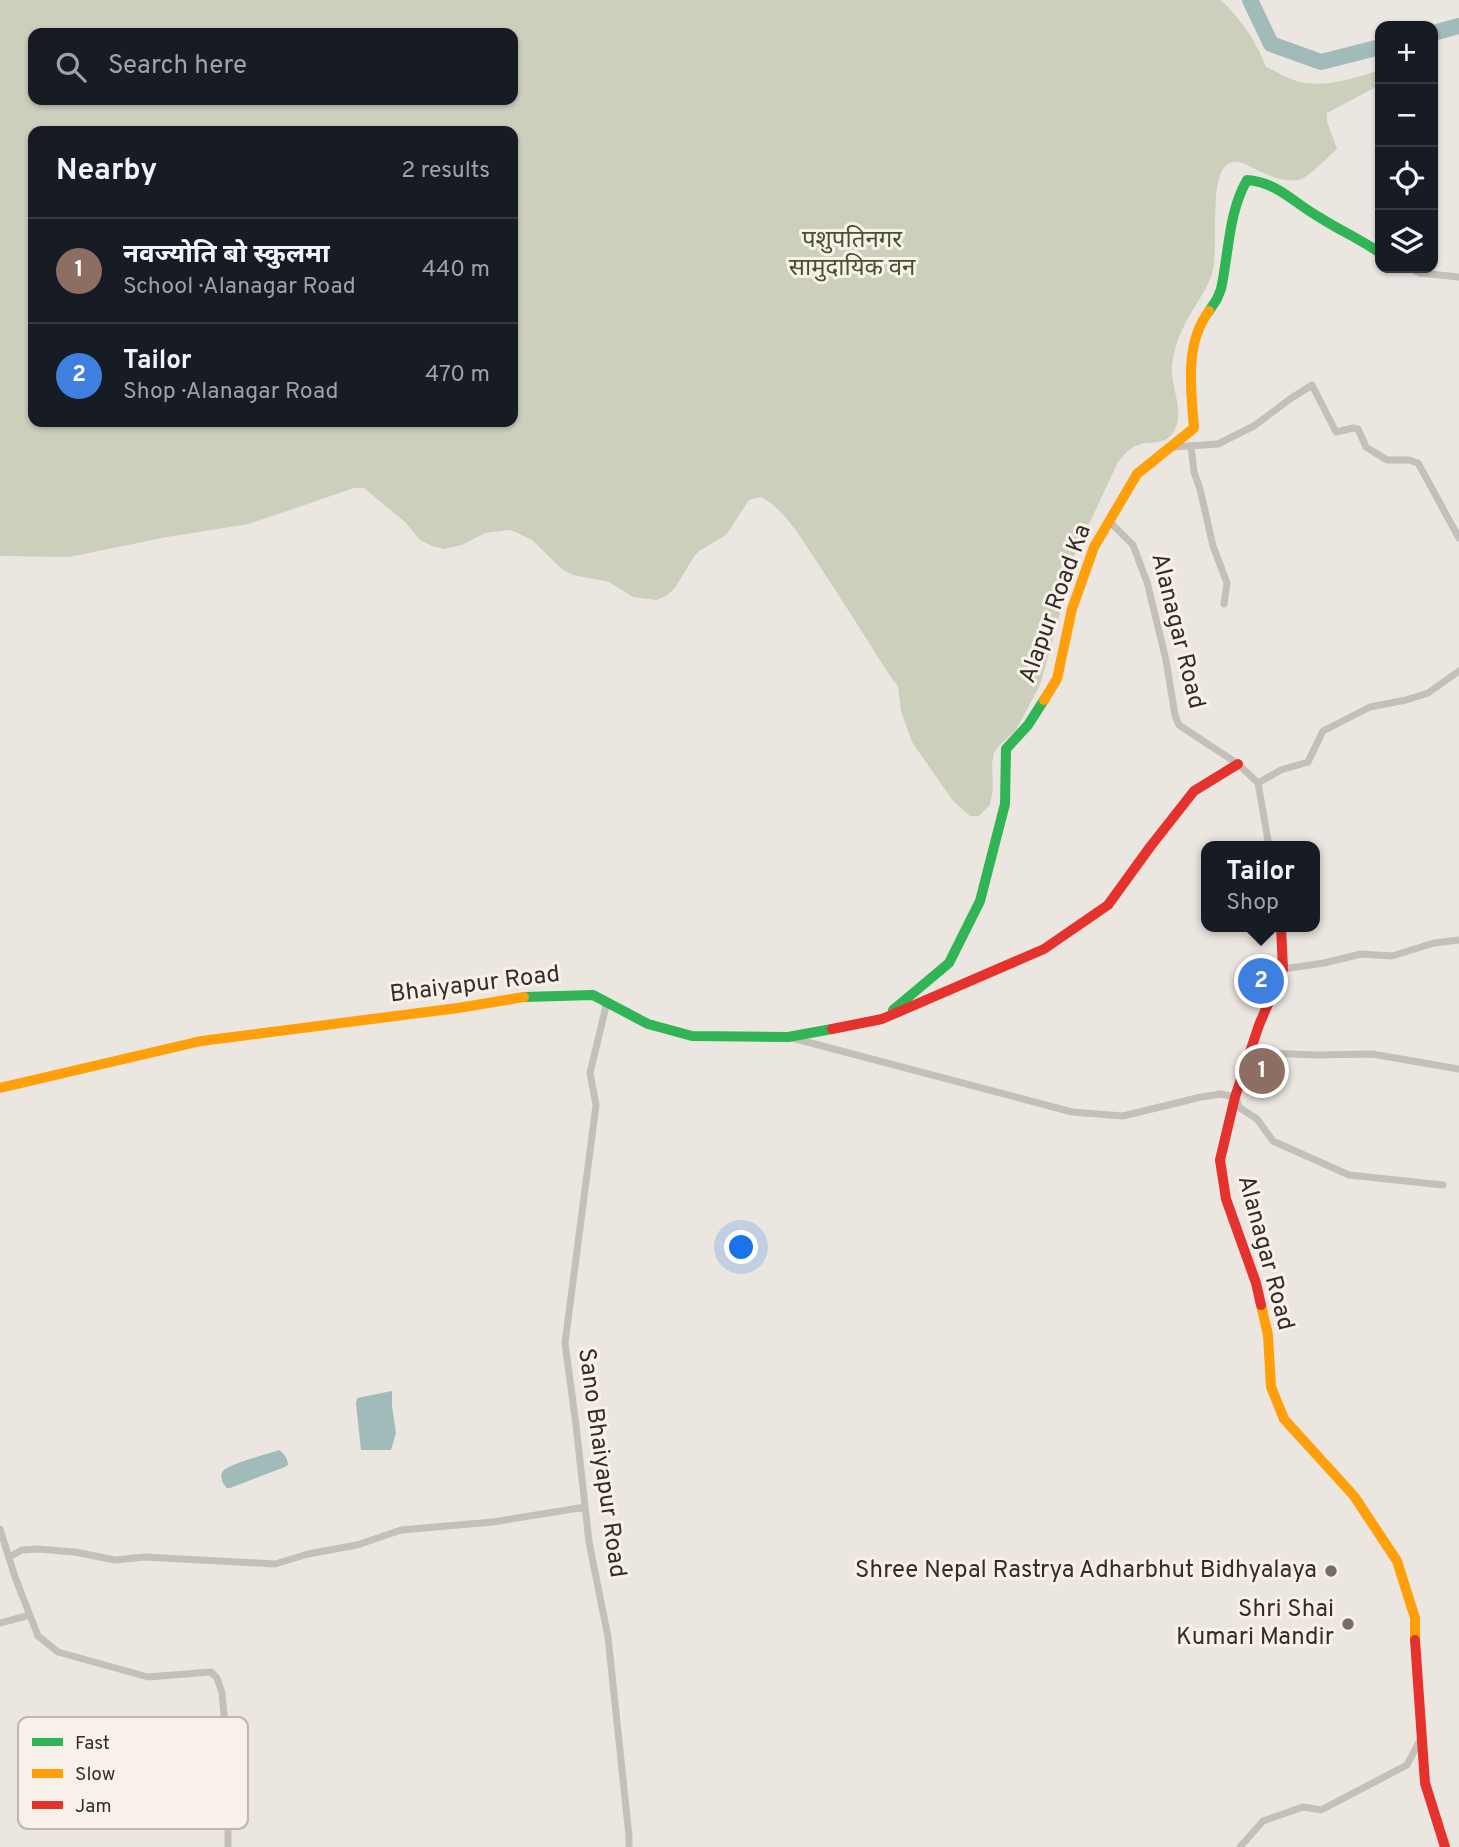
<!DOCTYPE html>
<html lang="en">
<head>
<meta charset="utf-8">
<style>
  :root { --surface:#171b24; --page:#242831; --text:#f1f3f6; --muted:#9ea1a6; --line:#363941; --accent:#756d69 }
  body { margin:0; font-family:Overpass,"Noto Sans Devanagari",sans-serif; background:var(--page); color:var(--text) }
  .controls { position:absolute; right:21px; top:21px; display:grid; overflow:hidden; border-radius:14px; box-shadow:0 2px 5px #0004 }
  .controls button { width:63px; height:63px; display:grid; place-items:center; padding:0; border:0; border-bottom:2px solid var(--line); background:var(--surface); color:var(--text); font:35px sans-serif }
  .you { position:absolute; left:742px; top:1248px; width:24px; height:24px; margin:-18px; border:5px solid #fff; border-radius:50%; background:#1a73e8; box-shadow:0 0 0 10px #1a73e833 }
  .badge { display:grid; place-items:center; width:46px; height:46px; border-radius:50%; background:var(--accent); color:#fff; font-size:23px; font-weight:700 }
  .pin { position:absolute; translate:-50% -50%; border:4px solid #fff; box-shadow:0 2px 7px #0006 }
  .popup { position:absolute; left:1201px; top:841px; width:119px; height:91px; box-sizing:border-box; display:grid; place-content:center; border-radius:14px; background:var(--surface); filter:drop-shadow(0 2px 5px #0005); font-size:23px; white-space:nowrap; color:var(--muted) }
  .popup b { font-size:26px; color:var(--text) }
  .popup::after { content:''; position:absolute; left:50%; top:100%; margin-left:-14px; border:14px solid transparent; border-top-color:var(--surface) }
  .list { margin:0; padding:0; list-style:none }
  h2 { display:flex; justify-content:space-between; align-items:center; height:91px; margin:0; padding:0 28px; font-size:30px }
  h2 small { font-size:23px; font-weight:400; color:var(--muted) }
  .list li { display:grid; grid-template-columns:46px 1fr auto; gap:21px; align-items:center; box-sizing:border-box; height:105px; padding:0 28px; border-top:2px solid var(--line) }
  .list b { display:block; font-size:26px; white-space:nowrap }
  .list p { margin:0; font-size:23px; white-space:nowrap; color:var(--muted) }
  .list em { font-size:23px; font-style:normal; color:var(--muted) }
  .icon { flex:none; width:38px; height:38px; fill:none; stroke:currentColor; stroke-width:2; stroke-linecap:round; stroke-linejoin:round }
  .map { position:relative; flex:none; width:1459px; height:1847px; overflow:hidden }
  .search { position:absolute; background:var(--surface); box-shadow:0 2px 5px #0004; left:28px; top:28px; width:490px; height:77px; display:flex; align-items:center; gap:18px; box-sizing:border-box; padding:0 24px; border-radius:14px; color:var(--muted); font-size:26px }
  .panel { position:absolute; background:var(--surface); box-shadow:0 2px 5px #0004; left:28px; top:126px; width:490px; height:301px; border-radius:14px }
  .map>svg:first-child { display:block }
  .green { fill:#cdcfbd; fill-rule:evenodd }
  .water { fill:#a0bbba }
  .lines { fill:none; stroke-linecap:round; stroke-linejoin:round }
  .river { stroke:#a0bbba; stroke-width:16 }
  .street { stroke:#c4bfbb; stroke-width:7 }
  .fast { stroke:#30b455; stroke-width:10 }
  .slow { stroke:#ff9f0a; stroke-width:10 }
  .jam { stroke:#e5322d; stroke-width:10 }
  .poi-dot { fill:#756d69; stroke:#f8f1e9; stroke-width:2.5 }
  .labels { text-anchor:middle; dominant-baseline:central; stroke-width:6; stroke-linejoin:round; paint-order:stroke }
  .park-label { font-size:24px; fill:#46512f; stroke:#f8f1e9 }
  .street-label { font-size:24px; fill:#352c29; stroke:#f8f1e9 }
  .poi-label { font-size:24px; fill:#352c29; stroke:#f8f1e9; text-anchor:end }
  .key { fill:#f8f1e9; stroke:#beb6af; stroke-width:2 }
  .key-label { font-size:19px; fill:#352c29 }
</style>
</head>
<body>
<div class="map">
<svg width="1459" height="1847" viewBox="0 0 1459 1847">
  <rect width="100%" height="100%" fill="#ece6e1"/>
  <path class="green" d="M0,0H1221C1241,20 1256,40 1266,67C1276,71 1286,78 1297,81C1324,89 1354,78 1380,70V85L1327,113V121L1337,149C1330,155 1309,177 1301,179C1289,184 1266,175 1255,169C1244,163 1232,156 1223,169C1210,188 1219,249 1212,274C1206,293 1192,308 1184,326C1178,337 1173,354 1172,367C1171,386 1184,411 1175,429C1166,447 1152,440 1138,445C1129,448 1124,455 1118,462L1063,580L1060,591L1061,610L1040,685L1016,730L999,746L994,753L992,764L993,788L990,805L979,816H970L953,801L912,742L901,711L898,686L890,676C866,638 842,600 817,562C801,539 787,511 761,497L749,500L726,535L699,551L693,558L675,588L666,596L656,600L633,597L609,582L573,575L563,570L532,540L511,530L485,533L462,545L444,549L432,546L420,540L405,522L364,488H354L249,524L167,537L69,557L0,556ZM513,33V100H33V33ZM33,131H513V422H33Z"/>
  <path class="water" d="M392,1391V1406L396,1433L391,1450H361L356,1404L357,1398Z
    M279,1450C284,1453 288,1459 288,1465L285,1467L230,1488H227C223,1484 220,1478 222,1473C225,1464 269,1454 279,1450Z"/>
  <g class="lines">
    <path class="river" d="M1250,0L1271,44L1321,62L1380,47
      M1433,33L1459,26"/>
    <path class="street" d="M1410,268L1420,273L1459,277
      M1191,446L1194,472L1200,489L1213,546L1227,583L1224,604
      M1173,447L1218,444L1254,426L1290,399L1312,385L1336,432L1353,428L1358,429L1366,447L1387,460H1409L1418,463L1459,538
      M1109,521L1133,545L1147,582L1166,660L1175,715L1179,725L1238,764L1258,783L1269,846
      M1258,783L1281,770L1308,762L1323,731L1370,707L1406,700L1428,693L1459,671
      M1283,969L1324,963L1361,954L1392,956L1434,943L1459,940
      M607,1002L590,1073L596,1105L565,1343L576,1425L589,1542L608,1637L629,1836V1847
      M792,1038L1072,1112L1123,1116L1201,1097L1221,1094L1235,1097L1240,1108L1257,1119L1273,1141L1349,1175L1443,1185
      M1250,1052L1315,1055L1372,1054L1459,1069
      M0,1529L15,1577L38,1636L58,1652L148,1677L211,1672L217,1678L222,1693L228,1760V1847
      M9,1557L22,1550L37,1549L75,1552L115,1560L145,1557L275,1564L308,1554L357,1545L401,1530L493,1522L585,1507
      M0,1623L30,1615
      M1240,1847L1263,1821L1303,1807L1321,1810L1407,1765L1421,1738"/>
    <path class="fast" d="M1209,311L1217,299L1221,289C1229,253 1228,213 1247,180C1277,182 1294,203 1319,217C1339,230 1360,239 1380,253
      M524,997L593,995L648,1024L692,1036L788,1037L832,1029
      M893,1010L949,963L980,901L1005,804L1006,749L1028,725L1044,700"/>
    <path class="slow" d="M1044,700L1057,679L1072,609L1094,547L1137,474L1194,428C1191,390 1184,344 1209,311
      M0,1088L201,1041L458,1008L524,997
      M1261,1305L1268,1335L1271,1387L1284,1419L1354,1496L1397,1561L1415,1618V1640"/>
    <path class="jam" d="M832,1029L882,1019L1044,949L1108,905L1150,847L1194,791L1238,764
      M1261,1305L1256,1283L1226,1199L1220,1160L1235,1097L1259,1025L1283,969L1281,927
      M1415,1640L1425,1783L1445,1847"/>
  </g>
  <g class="poi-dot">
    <circle cx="1331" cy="1571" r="7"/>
    <circle cx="1348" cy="1624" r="7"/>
  </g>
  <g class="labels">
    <g class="park-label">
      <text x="852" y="241">पशुपतिनगर<tspan x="852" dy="28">सामुदायिक वन</tspan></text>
    </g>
    <g class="street-label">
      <text transform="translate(1056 604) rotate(-70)">Alapur Road Ka</text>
      <text transform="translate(1177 631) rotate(76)">Alanagar Road</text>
      <text transform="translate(475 985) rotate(-7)">Bhaiyapur Road</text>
      <text transform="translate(1265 1253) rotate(75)">Alanagar Road</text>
      <text transform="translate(601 1463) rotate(82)">Sano Bhaiyapur Road</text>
    </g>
    <g class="poi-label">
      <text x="1317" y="1571">Shree Nepal Rastrya Adharbhut Bidhyalaya</text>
      <text x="1334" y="1610">Shri Shai<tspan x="1334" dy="28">Kumari Mandir</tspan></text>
    </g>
  </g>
  <rect x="18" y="1717" width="230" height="112" rx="10" class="key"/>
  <rect x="32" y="1738" width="31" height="8" fill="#30b455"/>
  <rect x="32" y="1769" width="31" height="9" fill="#ff9f0a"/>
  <rect x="32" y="1801" width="31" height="8" fill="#e5322d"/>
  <g class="key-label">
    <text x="75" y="1749">Fast</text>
    <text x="75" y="1780">Slow</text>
    <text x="75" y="1812">Jam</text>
  </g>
</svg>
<div class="controls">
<button>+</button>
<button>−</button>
<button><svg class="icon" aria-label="locate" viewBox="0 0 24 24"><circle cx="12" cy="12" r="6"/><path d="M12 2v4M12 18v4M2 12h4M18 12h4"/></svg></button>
<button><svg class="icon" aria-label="layers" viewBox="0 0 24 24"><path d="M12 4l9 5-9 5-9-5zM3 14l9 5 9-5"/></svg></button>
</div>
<div class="you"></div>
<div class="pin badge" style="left:1262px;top:1071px;background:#8d6e63">1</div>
<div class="pin badge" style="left:1261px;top:981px;background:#3f7fe0">2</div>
<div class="popup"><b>Tailor</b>Shop</div>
<div class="search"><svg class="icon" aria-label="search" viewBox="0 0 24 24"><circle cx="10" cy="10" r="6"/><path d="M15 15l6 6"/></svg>Search here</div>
<section class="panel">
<h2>Nearby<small>2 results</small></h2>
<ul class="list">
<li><span class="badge" style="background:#8d6e63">1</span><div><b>नवज्याेति बाे स्कुलमा</b><p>School · Alanagar Road</p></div><em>440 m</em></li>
<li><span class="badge" style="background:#3f7fe0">2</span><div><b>Tailor</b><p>Shop · Alanagar Road</p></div><em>470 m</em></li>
</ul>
</section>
</div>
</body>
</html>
